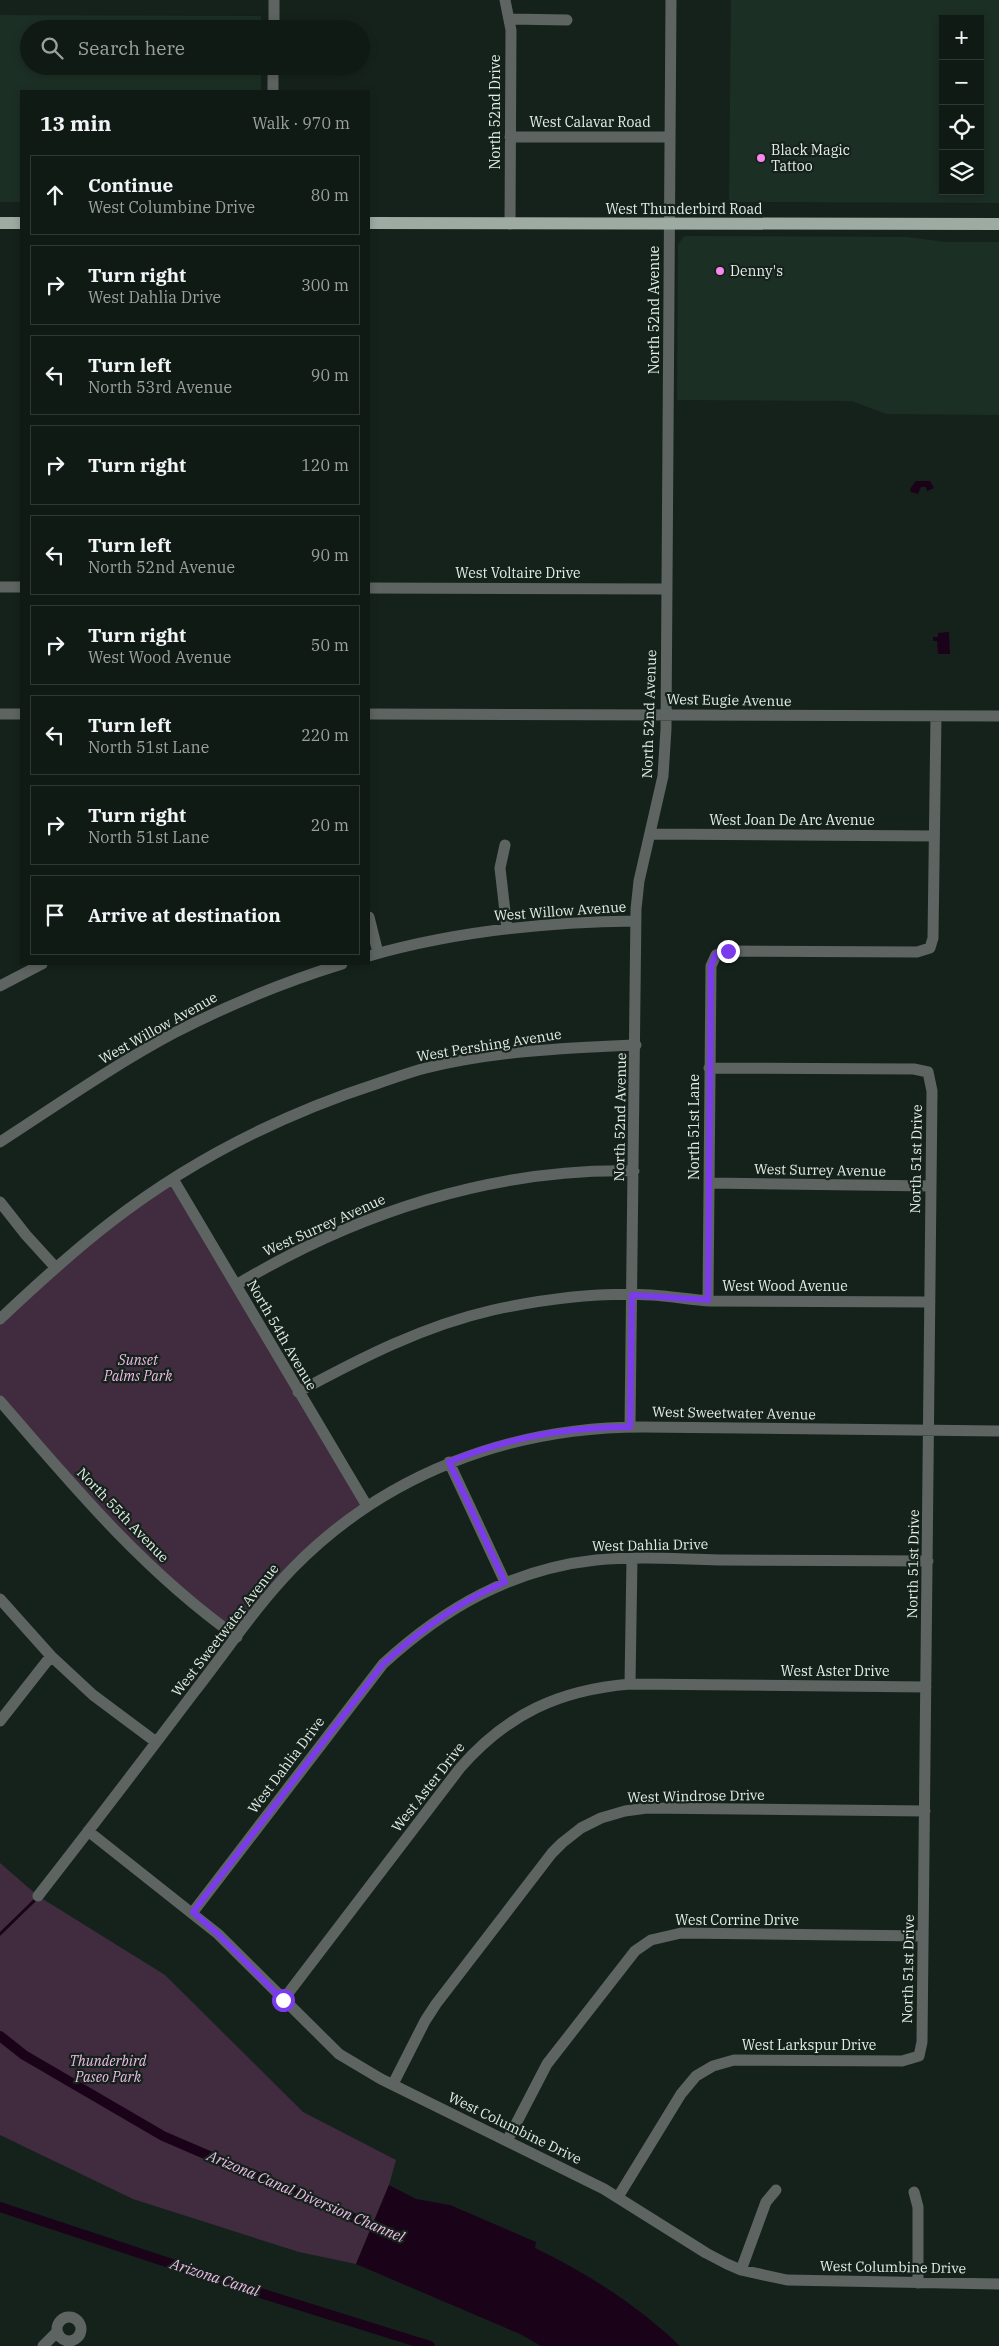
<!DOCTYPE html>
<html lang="en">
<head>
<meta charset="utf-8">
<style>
  :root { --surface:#101a14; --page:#19231d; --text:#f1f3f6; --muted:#9ca1a0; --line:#303834 }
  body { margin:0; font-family:"IBM Plex Serif",serif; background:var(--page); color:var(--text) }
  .controls { position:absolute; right:15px; top:15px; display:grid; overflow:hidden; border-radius:0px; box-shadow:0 2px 8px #0003 }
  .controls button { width:45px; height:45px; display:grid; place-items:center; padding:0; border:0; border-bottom:1px solid var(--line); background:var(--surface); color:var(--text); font:25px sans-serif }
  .stop { position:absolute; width:15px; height:15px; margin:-11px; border:4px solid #7c3aed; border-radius:50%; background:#fff }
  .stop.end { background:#7c3aed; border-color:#fff; box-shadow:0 1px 5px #0008 }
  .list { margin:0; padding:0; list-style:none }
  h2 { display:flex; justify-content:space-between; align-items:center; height:65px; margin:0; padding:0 20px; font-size:21px }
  h2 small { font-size:16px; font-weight:400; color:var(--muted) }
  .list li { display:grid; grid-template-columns:32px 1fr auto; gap:15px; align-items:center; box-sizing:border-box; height:80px; margin:0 10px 10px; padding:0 10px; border:1px solid var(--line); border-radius:0px }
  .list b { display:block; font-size:19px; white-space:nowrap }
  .list p { margin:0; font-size:16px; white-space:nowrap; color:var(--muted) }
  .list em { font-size:16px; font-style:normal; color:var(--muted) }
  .icon { flex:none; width:28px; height:28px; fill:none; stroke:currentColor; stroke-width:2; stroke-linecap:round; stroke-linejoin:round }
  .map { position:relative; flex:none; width:999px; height:2346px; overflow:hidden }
  .search { position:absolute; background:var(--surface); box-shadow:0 2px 8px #0003; left:20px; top:20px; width:350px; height:55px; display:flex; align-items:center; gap:12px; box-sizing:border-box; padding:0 18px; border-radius:28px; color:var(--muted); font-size:19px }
  .panel { position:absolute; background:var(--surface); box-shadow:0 2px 8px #0003; left:20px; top:90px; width:350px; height:875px; border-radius:0px }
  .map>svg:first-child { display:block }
  .built { fill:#1c2f25; fill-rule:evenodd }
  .green { fill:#402c3e }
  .water { fill:#1a0318 }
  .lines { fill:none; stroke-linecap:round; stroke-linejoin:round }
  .stream { stroke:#1a0318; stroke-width:3 }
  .canal { stroke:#1a0318; stroke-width:10 }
  .minor { stroke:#5e6461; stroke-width:11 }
  .major { stroke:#9eaba3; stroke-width:12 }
  .route { stroke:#7c3aed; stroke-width:6 }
  .poi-dot { fill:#f788ec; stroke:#15221b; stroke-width:2 }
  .labels { text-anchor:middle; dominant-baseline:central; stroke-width:4.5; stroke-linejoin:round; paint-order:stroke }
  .street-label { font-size:14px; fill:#e3ece7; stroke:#15221b }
  .poi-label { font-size:14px; fill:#e3ece7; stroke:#15221b; text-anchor:start }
  .park-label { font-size:14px; font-style:italic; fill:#f0bae9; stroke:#15221b }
  .water-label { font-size:15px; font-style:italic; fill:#f1bbea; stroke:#15221b }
</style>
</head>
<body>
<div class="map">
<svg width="999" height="2346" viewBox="0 0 999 2346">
  <rect width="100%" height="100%" fill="#15221b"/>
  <path class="built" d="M731,0H999V203L729,202ZM943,19H980V191H943Z
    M0,15L261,16V29H29V66H261V91H21V202H0Z
    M687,236L907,237L946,242H999V415L886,414L852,401L677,400L678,245L683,237Z"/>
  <path class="green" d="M173,1179L367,1506L331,1534L237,1637L155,1570L0,1401V1319L56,1268Z
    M0,1863L38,1896L165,1975L303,2112L396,2160L389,2185L356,2264L299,2252L133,2199L0,2135Z"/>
  <path class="water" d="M916,481H930L934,488L927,491L926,487H921L918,494L911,492L910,489Z
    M949,632L950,654H938L937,641H933V637H938V633Z
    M389,2185L416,2199L450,2205L536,2242L535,2248C589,2274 637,2305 680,2346H541L520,2334L356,2264Z"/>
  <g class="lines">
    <path class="stream" d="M0,1934L36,1899"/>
    <path class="canal" d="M0,2036L24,2055L163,2136L384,2231
      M0,2207L257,2292L430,2346"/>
    <path class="minor" d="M505,0L511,30L510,224
      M510,19L567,20
      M274,29V0
      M273,91V66
      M510,137H670
      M0,587H21
      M369,588L667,589
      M0,714H21
      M369,714L999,716
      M650,834L934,836
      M505,845L500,868L507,929
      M369,917L378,953
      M369,956C456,931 546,922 636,921
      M0,986L42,964
      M0,1142C57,1105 114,1065 174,1033C228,1005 284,982 342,964
      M173,1179L367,1506
      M709,1183L931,1186
      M0,1202L26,1235L56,1268
      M236,1285C356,1213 492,1168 634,1171
      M708,1300L711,966L716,955L728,951L917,952L930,948L933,938L936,716
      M0,1319C36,1285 72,1252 111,1222C191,1160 283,1114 379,1083C394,1078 410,1072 426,1068C494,1051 566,1048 636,1045
      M298,1392C361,1358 423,1326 493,1310C544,1299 598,1292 651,1295C671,1296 691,1300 711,1301C784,1302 857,1302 930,1302
      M0,1401C73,1486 145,1572 237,1637
      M630,1427L636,909L639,881L663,776L666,729L671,0
      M449,1462L505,1582
      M0,1599L51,1656L93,1695L156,1742
      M630,1684L632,1558
      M0,1721L51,1656
      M88,1831L218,1934L339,2054L381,2079L604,2189L706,2253L727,2264L741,2270L787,2280L999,2284
      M38,1896C91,1828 143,1760 195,1691C227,1650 257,1605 293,1568C386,1473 511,1427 642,1427L999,1431
      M193,1912L383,1664C444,1608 512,1569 596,1560C638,1556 682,1559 724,1560C792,1560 860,1561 928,1561
      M283,2000L460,1768C507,1714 559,1690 630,1684L926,1687
      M393,2084L425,2021L436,2004L552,1853L562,1843L581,1828L601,1818L625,1811L647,1808L925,1811
      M507,2141L547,2064L635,1951L651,1940L681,1933L923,1936
      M914,2192L918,2207V2283
      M618,2197L681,2094L696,2076L713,2066L734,2060L902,2061L919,2056L922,2042L932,1091L928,1072L914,1069L709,1068
      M741,2270L766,2202L776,2190
      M57 2329a12 12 0 1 1 24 0a12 12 0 1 1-24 0Z
      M43,2346L57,2332"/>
    <path class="major" d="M0,223H21
      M369,223L999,224"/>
  </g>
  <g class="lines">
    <path class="route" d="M283,2000L218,1934L193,1912L383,1664C420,1630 458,1602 505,1582L449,1462C506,1438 568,1427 630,1427L632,1295L708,1300L711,966L716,954L728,951"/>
  </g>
  <g class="poi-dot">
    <circle cx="761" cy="158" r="5"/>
    <circle cx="720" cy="271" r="5"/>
  </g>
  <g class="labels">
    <g class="street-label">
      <text transform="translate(495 112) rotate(-90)">North 52nd Drive</text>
      <text x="590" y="122">West Calavar Road</text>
      <text x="684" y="209">West Thunderbird Road</text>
      <text transform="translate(654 310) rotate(-90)">North 52nd Avenue</text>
      <text x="518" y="573">West Voltaire Drive</text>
      <text transform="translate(729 700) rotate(1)">West Eugie Avenue</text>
      <text transform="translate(649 714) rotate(-88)">North 52nd Avenue</text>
      <text x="792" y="820">West Joan De Arc Avenue</text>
      <text transform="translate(560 911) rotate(-4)">West Willow Avenue</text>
      <text transform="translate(158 1028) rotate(-29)">West Willow Avenue</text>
      <text transform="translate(489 1045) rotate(-9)">West Pershing Avenue</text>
      <text transform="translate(620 1117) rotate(-89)">North 52nd Avenue</text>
      <text transform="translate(694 1127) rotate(-90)">North 51st Lane</text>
      <text transform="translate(916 1159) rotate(-89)">North 51st Drive</text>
      <text transform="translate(820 1170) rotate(1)">West Surrey Avenue</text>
      <text transform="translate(324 1225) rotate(-24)">West Surrey Avenue</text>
      <text x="785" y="1286">West Wood Avenue</text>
      <text transform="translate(282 1335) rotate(60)">North 54th Avenue</text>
      <text transform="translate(734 1413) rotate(1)">West Sweetwater Avenue</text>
      <text transform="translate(123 1515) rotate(46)">North 55th Avenue</text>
      <text transform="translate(650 1545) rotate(-1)">West Dahlia Drive</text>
      <text transform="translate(913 1564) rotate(-89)">North 51st Drive</text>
      <text transform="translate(225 1630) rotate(-52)">West Sweetwater Avenue</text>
      <text x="835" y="1671">West Aster Drive</text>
      <text transform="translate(286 1765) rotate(-53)">West Dahlia Drive</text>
      <text transform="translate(428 1787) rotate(-52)">West Aster Drive</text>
      <text transform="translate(696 1796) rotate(-1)">West Windrose Drive</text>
      <text x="737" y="1920">West Corrine Drive</text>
      <text transform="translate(908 1969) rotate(-89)">North 51st Drive</text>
      <text x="809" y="2045">West Larkspur Drive</text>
      <text transform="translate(515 2128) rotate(26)">West Columbine Drive</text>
      <text transform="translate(893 2267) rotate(1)">West Columbine Drive</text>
    </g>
    <g class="poi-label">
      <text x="771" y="150">Black Magic<tspan x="771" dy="16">Tattoo</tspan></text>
      <text x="730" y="271">Denny's</text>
    </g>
    <g class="park-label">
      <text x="138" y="1360">Sunset<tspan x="138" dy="16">Palms Park</tspan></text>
      <text x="108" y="2061">Thunderbird<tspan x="108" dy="16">Paseo Park</tspan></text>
    </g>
    <g class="water-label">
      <text transform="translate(306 2196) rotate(23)">Arizona Canal Diversion Channel</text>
      <text transform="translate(215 2277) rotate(18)">Arizona Canal</text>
    </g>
  </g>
</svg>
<div class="controls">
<button>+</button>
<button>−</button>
<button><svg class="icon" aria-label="locate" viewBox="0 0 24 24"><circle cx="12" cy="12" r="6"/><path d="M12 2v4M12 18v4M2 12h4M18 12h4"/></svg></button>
<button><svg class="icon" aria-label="layers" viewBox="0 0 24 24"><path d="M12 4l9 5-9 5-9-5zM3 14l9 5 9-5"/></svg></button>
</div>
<div class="stop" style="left:283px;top:2000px"></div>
<div class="stop end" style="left:728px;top:951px"></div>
<div class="search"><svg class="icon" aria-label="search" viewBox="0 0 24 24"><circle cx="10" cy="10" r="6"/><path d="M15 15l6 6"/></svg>Search here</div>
<section class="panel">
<h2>13 min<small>Walk · 970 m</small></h2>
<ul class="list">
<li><svg class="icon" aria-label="ahead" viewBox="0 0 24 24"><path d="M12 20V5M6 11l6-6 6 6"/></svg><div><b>Continue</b><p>West Columbine Drive</p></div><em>80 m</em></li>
<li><svg class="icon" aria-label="right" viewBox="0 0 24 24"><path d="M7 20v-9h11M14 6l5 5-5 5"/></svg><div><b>Turn right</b><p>West Dahlia Drive</p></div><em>300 m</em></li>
<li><svg class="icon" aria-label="left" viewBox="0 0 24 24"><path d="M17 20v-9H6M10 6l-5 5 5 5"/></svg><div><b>Turn left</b><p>North 53rd Avenue</p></div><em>90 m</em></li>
<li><svg class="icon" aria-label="right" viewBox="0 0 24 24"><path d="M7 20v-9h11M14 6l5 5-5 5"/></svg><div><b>Turn right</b></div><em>120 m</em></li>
<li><svg class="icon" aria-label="left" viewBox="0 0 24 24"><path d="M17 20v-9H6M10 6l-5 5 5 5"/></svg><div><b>Turn left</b><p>North 52nd Avenue</p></div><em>90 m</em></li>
<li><svg class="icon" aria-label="right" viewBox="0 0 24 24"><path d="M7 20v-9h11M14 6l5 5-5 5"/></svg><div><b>Turn right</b><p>West Wood Avenue</p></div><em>50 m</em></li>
<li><svg class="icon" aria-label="left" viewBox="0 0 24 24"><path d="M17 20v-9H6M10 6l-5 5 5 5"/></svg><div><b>Turn left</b><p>North 51st Lane</p></div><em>220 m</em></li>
<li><svg class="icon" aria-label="right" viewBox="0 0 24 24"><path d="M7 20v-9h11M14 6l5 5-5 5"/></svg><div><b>Turn right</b><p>North 51st Lane</p></div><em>20 m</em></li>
<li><svg class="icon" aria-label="arrive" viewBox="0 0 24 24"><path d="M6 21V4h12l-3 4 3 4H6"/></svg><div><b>Arrive at destination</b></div></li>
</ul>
</section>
</div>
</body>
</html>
